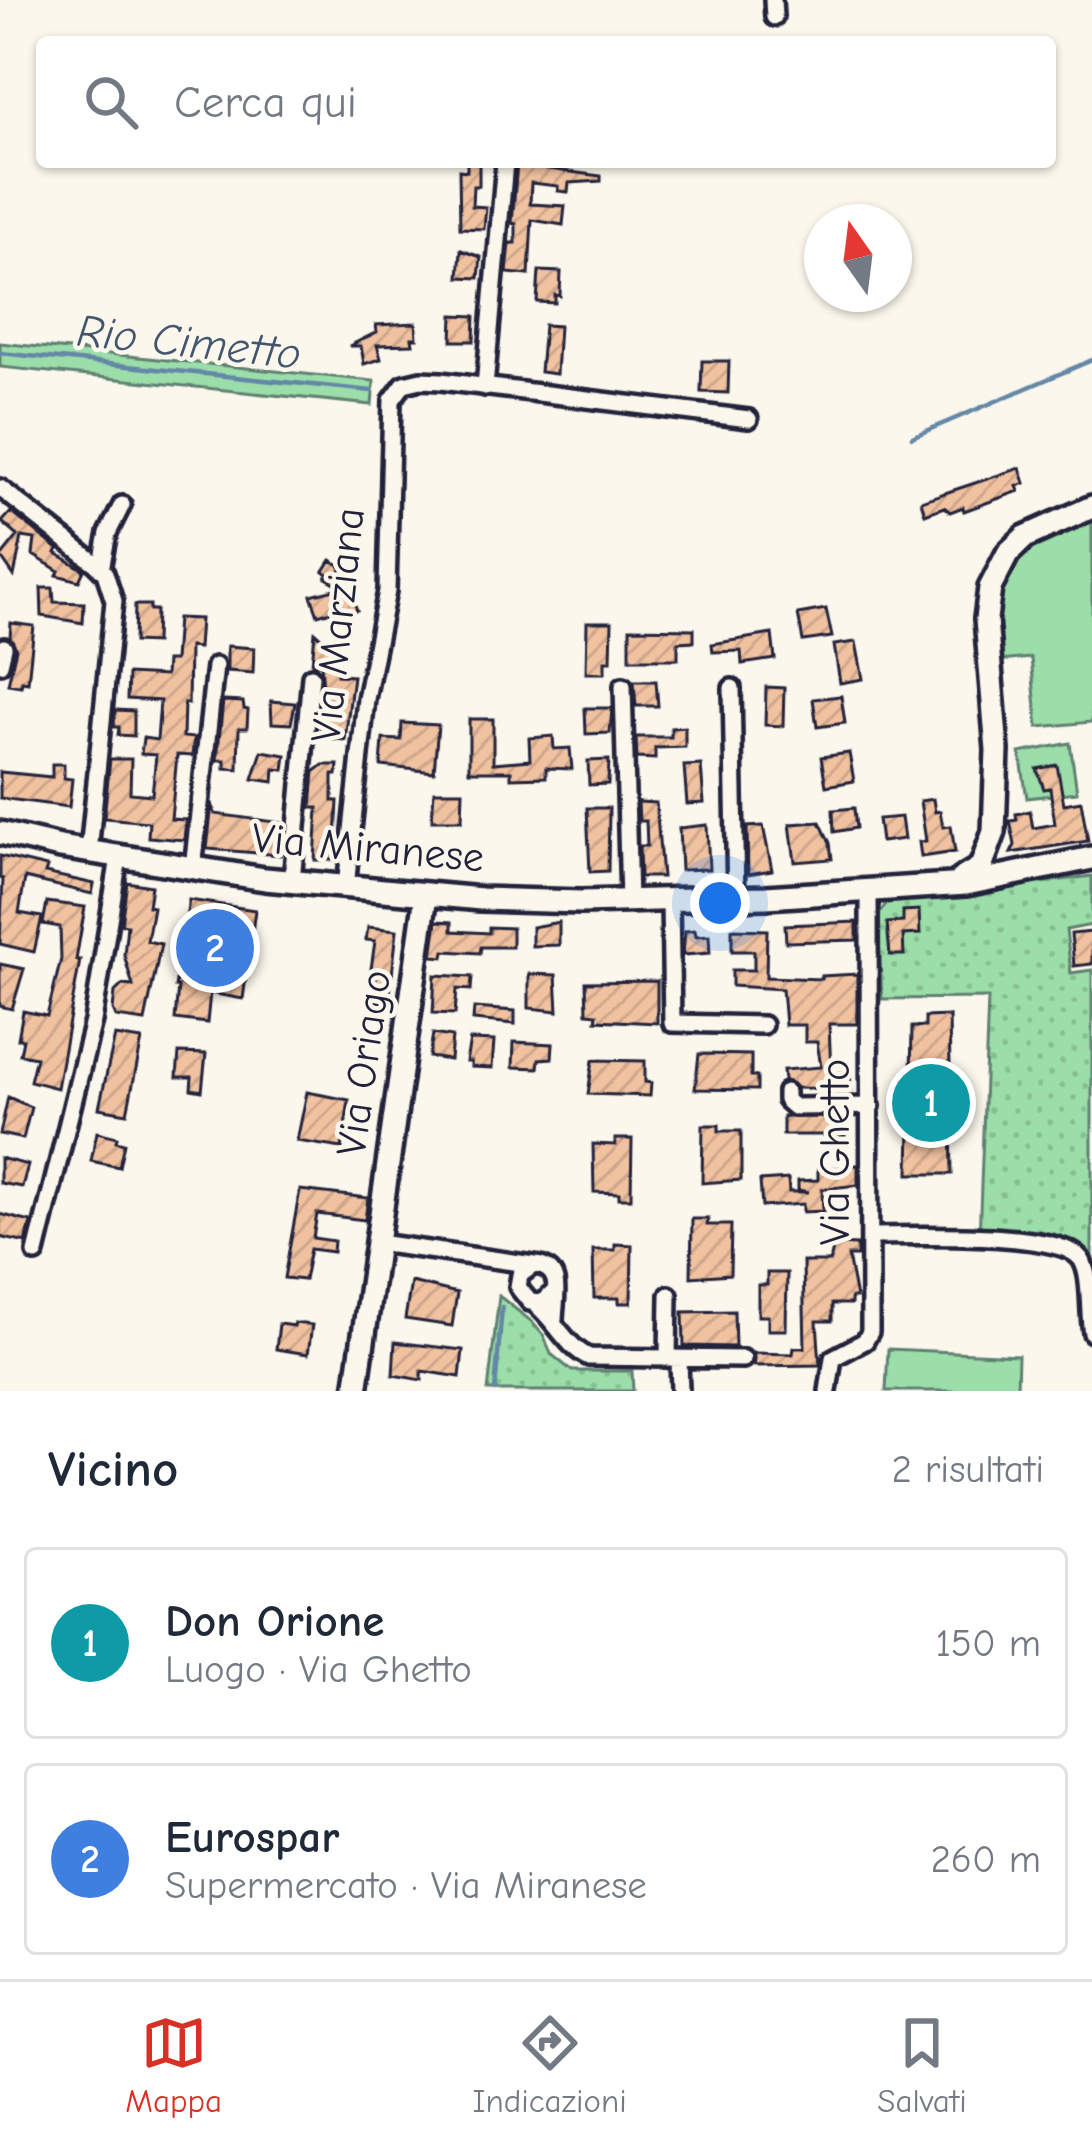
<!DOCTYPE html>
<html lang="it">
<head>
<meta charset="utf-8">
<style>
  :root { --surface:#fff; --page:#f2f2f3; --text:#1f2937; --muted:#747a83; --line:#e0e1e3; --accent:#d93025 }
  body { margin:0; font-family:"Comic Neue",sans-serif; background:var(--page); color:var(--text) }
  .compass { position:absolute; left:804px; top:204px; width:108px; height:108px; border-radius:50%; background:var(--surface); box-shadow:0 3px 9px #0004; rotate:346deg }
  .you { position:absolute; left:720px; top:903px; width:42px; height:42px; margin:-30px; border:9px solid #fff; border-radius:50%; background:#1a73e8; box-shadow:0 0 0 18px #1a73e833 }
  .badge { display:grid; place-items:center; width:78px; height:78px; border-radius:50%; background:var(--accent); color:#fff; font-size:39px; font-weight:700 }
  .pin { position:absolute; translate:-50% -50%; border:6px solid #fff; box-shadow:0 3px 12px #0006 }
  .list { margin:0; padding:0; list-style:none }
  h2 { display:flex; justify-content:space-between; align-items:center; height:156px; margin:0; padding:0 48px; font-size:51px }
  h2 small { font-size:39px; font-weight:400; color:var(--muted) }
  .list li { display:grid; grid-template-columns:78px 1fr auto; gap:36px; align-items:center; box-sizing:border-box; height:192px; margin:0 24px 24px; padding:0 24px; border:3px solid var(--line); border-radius:12px }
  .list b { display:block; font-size:45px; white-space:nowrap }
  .list p { margin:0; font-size:39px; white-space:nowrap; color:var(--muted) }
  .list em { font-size:39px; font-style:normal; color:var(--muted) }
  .icon { flex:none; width:66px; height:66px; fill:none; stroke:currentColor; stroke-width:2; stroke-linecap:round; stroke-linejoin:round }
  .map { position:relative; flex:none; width:1092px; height:1391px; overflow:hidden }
  .search { position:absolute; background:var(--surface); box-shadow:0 3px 9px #0004; left:36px; right:36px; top:36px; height:132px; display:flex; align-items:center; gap:30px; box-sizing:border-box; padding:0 42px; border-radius:12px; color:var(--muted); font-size:45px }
  .sheet { height:588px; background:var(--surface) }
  nav { display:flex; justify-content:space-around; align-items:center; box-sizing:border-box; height:168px; border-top:3px solid var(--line); background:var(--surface); font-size:33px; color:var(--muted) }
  nav a { display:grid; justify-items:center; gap:6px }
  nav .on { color:var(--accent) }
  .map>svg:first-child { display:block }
  .grass { fill:#9cdea9; stroke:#5f8072; stroke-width:3 }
  .park { fill:url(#park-dots); stroke:#5f8072; stroke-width:3 }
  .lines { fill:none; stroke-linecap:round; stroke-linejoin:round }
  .stream { stroke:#6387a6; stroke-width:4.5 }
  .building { fill:url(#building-hatch); stroke:#22223b; stroke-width:3 }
  .street-casing { stroke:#22223b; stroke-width:24 }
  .secondary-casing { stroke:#22223b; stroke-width:30 }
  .street { stroke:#fbf7ec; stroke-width:15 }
  .secondary { stroke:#fbf7ec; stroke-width:21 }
  .labels { text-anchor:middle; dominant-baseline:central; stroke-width:9; stroke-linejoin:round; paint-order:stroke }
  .street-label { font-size:42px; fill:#22223b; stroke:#fbf7ec }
  .water-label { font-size:45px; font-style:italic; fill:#425571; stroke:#fbf7ec }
</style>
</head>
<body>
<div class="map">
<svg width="1092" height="1391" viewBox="0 0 1092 1391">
  <defs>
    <pattern id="park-dots" width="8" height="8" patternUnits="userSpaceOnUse" patternTransform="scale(3)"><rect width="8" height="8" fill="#9cdea9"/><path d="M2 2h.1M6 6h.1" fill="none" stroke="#86be92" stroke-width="1.8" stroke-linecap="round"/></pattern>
    <pattern id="building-hatch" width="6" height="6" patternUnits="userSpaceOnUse" patternTransform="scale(3)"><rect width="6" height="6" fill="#f0c2a0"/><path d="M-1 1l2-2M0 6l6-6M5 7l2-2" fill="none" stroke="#cea68b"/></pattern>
  </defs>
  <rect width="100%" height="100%" fill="#fbf7ec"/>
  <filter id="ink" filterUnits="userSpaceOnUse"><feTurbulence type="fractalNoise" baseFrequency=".00833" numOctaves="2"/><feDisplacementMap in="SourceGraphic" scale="24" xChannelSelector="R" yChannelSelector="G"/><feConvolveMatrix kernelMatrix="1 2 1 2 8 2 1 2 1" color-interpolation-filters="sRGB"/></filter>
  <g filter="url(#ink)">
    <path class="grass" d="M0,343L374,381L372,405L0,367Z
      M1084,521H1092V722L1038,727L1031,658L999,661C990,577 1005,552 1084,521Z
      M1070,743L1077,792L1027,798L1020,753Z
      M888,1349L1018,1355L1017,1391H886Z"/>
    <path class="park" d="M1092,876V925L1066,930L1071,973L1092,970V1303L1082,1254L979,1239L988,998L882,999L878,915L887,903Z
      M499,1296L531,1321L544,1336L551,1354L572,1371H632L633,1391H488Z"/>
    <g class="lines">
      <path class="stream" d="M0,353L372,391
        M912,437L1092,360
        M495,1391L502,1307"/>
    </g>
    <path class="building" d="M467,162H479V186H473L472,206L486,207L484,229L460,228L459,170L467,171Z
      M534,162L533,167L601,176V181L569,183L568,192L558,191V186L531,183L530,204L565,206L563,225L532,220L529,275L507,273L510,243H516V224L512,223L517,164Z
      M461,250L481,257L479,278L459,277Z
      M539,271L561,272L560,296L555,295V303L537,302Z
      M453,315L475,316L474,341H452Z
      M416,323L417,338H412L413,344L377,345L381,359L364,364L361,346H349L377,332L376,325Z
      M544,325L559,326L556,374L540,372Z
      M702,361H729L728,393L701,392Z
      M1020,468L1025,483L1017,486L1019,491L964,511L963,507L950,512L944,507L925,514L921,501Z
      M11,512L58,549L56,553L84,570L79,581L57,575L59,571L33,555L35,539L22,537L14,576L1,557L18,536L2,522Z
      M331,560L339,565L357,610L339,615L338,609L318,615L311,595L342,587L326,578L328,574L324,571Z
      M41,588H53L54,602L84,603L83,623L42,616Z
      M135,605H150V610H156L155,643L134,642Z
      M826,609L832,637L803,641L798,614Z
      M177,618L200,619L198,648L189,647L188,704L184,703L183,737L194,738L192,756L177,755L171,819L186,820L184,840L148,837L149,822L104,818L110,759H131L130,793L152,795L156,755L141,754L143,738L157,740L160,701L127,699L128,674L165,676L166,661H174Z
      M587,622H612L611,661H605V673H586Z
      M11,623L34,626L28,682L22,681L21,686L8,684L16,649L10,637Z
      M630,628L694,629V641L678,642V659H630Z
      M315,632L339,653L337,675L353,676L345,740L320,737L324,698L321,664H312Z
      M772,634L775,659L742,664L741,651L713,652L712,644Z
      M856,642L863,679L840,683L834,645Z
      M227,646L254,648L253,673L227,671Z
      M634,681H656L658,706H636Z
      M766,687L784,688L783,726L765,725Z
      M841,696L845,723L817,727L813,699Z
      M223,701L243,702L244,709L248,710L247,728H239L238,769L225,768V760H217Z
      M271,701L295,703L291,724L272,723Z
      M585,708H612L610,733L586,734Z
      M115,710L134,711V736L118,735L119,727H114Z
      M469,719H493V763L530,760L529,738L553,736L554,749L570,748L572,769L546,768V777L511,778V771H469Z
      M402,723L438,725L434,772L381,766L383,739L401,740Z
      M685,727V747L655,748V759L637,758L636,737H671V728Z
      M262,751L286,755L284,770L275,769L274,782L253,779Z
      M849,753L854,781L826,786L821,757Z
      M609,760L608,784L589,785L588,761Z
      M52,764H64V778L72,779L69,807L0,798V772L52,777Z
      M323,765H338L337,775H333V801H338L335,860H315L318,808H311L314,772Z
      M701,765L704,803L687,804L684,766Z
      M1057,765L1064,804L1081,801L1088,841L1011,853L1015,845L1010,821L1017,820L1016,814L1030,811L1033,828L1055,824L1050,788L1044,789L1037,769Z
      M434,791H463L462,820H432Z
      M933,799L935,812L940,811L943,827L951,826L955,852L921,857L919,842L926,841L920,801Z
      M638,802L656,803L662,877H640L639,846H647L646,821H639Z
      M212,803L215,814L283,823L280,855L207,849Z
      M587,808H609L608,871L590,872Z
      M854,808L856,828L834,832L833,810Z
      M901,817L904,839L881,842L878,819Z
      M820,822L830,843L832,859L795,862L790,824Z
      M707,825L709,869L681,870L679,828Z
      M763,826L772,870L748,874L747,827Z
      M0,856L47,867L45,873L94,884L92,894L25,878L19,913L42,917L34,952L0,944L3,879L0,878Z
      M127,882L151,886L148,906L153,907L147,941L161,944L145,1021L116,1017L113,1010L115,992L122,985L133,986L124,955L127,925L121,924Z
      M189,900L255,910L243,999L210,993L207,1023L175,1019L178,987H175Z
      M47,902L85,907L76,960H80L57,1088L30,1081L36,1057L20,1054L23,1039H18L23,1011L47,1016L61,959L60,927L43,924Z
      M919,910L920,934L903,935L904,955H890L887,923L903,922V911Z
      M437,921L452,922V931L489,933V927L512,928V947H481L480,953L445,951L444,957L432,956Z
      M559,922V945L532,946V927Z
      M857,922V940L786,942L785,925Z
      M368,927L397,930L389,1003L373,1001L377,970L371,969L375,941L366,940Z
      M732,929L767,930L766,977L821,979V976L857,974V1024H829L831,1073L850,1072L851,1089L797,1088L784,1080L783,1070L821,1067L817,1042H805V1025H785L782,989L732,986V970H754V951H732Z
      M695,930L696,936L709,935L710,953L683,955L685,931Z
      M1092,932V964L1074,966L1071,934Z
      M0,964L24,969L12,1009L0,1006Z
      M529,974L556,975L558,1011L529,1008Z
      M435,975L472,977L471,990L457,989L455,1014L433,1013Z
      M657,981V1023L596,1020L597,1014L587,1013L586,982Z
      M474,1008L515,1011V1024L473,1020Z
      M949,1016L952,1174H909L912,1027H925V1017Z
      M433,1034L452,1037L450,1060L429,1057Z
      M115,1036L142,1040L127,1113L99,1108Z
      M470,1040L494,1041L492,1068L471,1067V1062H466Z
      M514,1042L553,1044L552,1058L539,1059L538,1068L513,1067Z
      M179,1053L206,1054L202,1091L191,1089L192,1077H177Z
      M699,1054L751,1055V1076L757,1077V1090L695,1089Z
      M593,1060L645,1061V1082L651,1083L650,1096L588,1094Z
      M307,1092L349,1100L342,1148L297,1141Z
      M8,1097L31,1107L23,1139L0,1134Z
      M783,1116L845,1118V1135H783Z
      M703,1125H719V1131H741V1180L702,1183Z
      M97,1132L117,1137L116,1141L124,1143L119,1167L91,1161Z
      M615,1139H632L631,1198H619V1193L594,1192L593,1144L615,1145Z
      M0,1158L28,1165L22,1187L0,1183Z
      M850,1165H858V1185L822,1189L823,1211L803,1212V1204L762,1207L760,1181L788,1179L789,1192H809L798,1190V1181L818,1180V1168H850Z
      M300,1190L368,1198L365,1220L317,1214L313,1238L334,1241L333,1252L310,1249L304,1280L284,1278Z
      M0,1214L31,1222L26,1243L0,1237Z
      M692,1219H708L707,1225H731L730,1274L691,1277Z
      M615,1244L632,1245L631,1303H619V1298H594L593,1250H615Z
      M834,1244L857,1245V1256H848L856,1298H851V1304H832V1321H817L820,1365L754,1366V1353L793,1354L794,1348H805L803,1262H830Z
      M767,1273H787L786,1330H768V1316H758V1285H767Z
      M411,1282L457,1293L452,1326L405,1319Z
      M734,1311L735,1347L684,1346L683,1312Z
      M294,1323L312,1325L308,1354L276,1349L279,1324L294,1326Z
      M395,1342L463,1350L460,1377L422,1371V1380L393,1375Z"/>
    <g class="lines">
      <defs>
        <path id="street" d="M773,0L774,17
          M485,387L505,162
          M0,488L95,563L105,573L114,601L89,852
          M101,569L108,533L122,505
          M0,664L4,647
          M623,686L629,901
          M732,688L736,898
          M193,869L215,666
          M292,881L311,676
          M346,887L366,699L387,591L392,400L404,384L421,380L441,381L749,419
          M670,901L672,1023L763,1025
          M786,1092V1100L794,1107L871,1106
          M871,1236C910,1236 1060,1230 1081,1259C1092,1276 1088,1312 1092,1333
          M378,1243L534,1265
          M36,1253L93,1021L119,857
          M534,1303C555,1319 566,1347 589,1357L743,1359
          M554,1319C555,1296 564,1267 534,1265L520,1275L518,1287L530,1302L542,1303L555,1291
          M668,1358L669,1295
          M679,1358L680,1391
          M828,1391L833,1358L865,1341L870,1332L869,891"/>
        <path id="secondary" d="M0,833L60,847L265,879L481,899L581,902L766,897L966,884L1092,858
          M961,879L981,867L994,832L997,750L986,619L990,588L1008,553L1025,537L1092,507
          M356,1391L426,895"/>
      </defs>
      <use href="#street" class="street-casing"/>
      <use href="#secondary" class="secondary-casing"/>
      <use href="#street" class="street"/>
      <use href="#secondary" class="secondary"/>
    </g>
  </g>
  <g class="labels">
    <g class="street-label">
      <text transform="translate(338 625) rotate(-84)">Via Marziana</text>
      <text transform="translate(368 848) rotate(5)">Via Miranese</text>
      <text transform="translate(364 1063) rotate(-82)">Via Oriago</text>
      <text transform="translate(835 1152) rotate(-90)">Via Ghetto</text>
    </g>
    <g class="water-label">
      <text transform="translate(189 342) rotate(6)">Rio Cimetto</text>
    </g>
  </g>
</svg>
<svg class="compass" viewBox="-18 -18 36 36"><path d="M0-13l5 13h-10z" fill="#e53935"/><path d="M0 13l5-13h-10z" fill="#747a83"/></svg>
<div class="you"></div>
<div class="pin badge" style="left:931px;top:1103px;background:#0f9aa8">1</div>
<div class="pin badge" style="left:215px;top:948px;background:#3f7fe0">2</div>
<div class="search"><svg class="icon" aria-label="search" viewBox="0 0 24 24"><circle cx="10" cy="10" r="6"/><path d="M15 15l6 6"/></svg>Cerca qui</div>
</div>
<section class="sheet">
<h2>Vicino<small>2 risultati</small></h2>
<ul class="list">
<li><span class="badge" style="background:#0f9aa8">1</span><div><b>Don Orione</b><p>Luogo · Via Ghetto</p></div><em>150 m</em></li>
<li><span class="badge" style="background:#3f7fe0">2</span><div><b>Eurospar</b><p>Supermercato · Via Miranese</p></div><em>260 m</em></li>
</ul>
</section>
<nav>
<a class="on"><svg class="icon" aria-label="map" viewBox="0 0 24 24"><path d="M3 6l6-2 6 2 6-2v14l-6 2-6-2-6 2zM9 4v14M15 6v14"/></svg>Mappa</a>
<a><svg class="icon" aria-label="directions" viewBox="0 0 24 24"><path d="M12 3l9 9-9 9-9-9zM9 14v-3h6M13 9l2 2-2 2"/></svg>Indicazioni</a>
<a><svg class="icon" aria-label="saved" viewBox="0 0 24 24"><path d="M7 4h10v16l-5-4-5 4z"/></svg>Salvati</a>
</nav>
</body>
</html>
